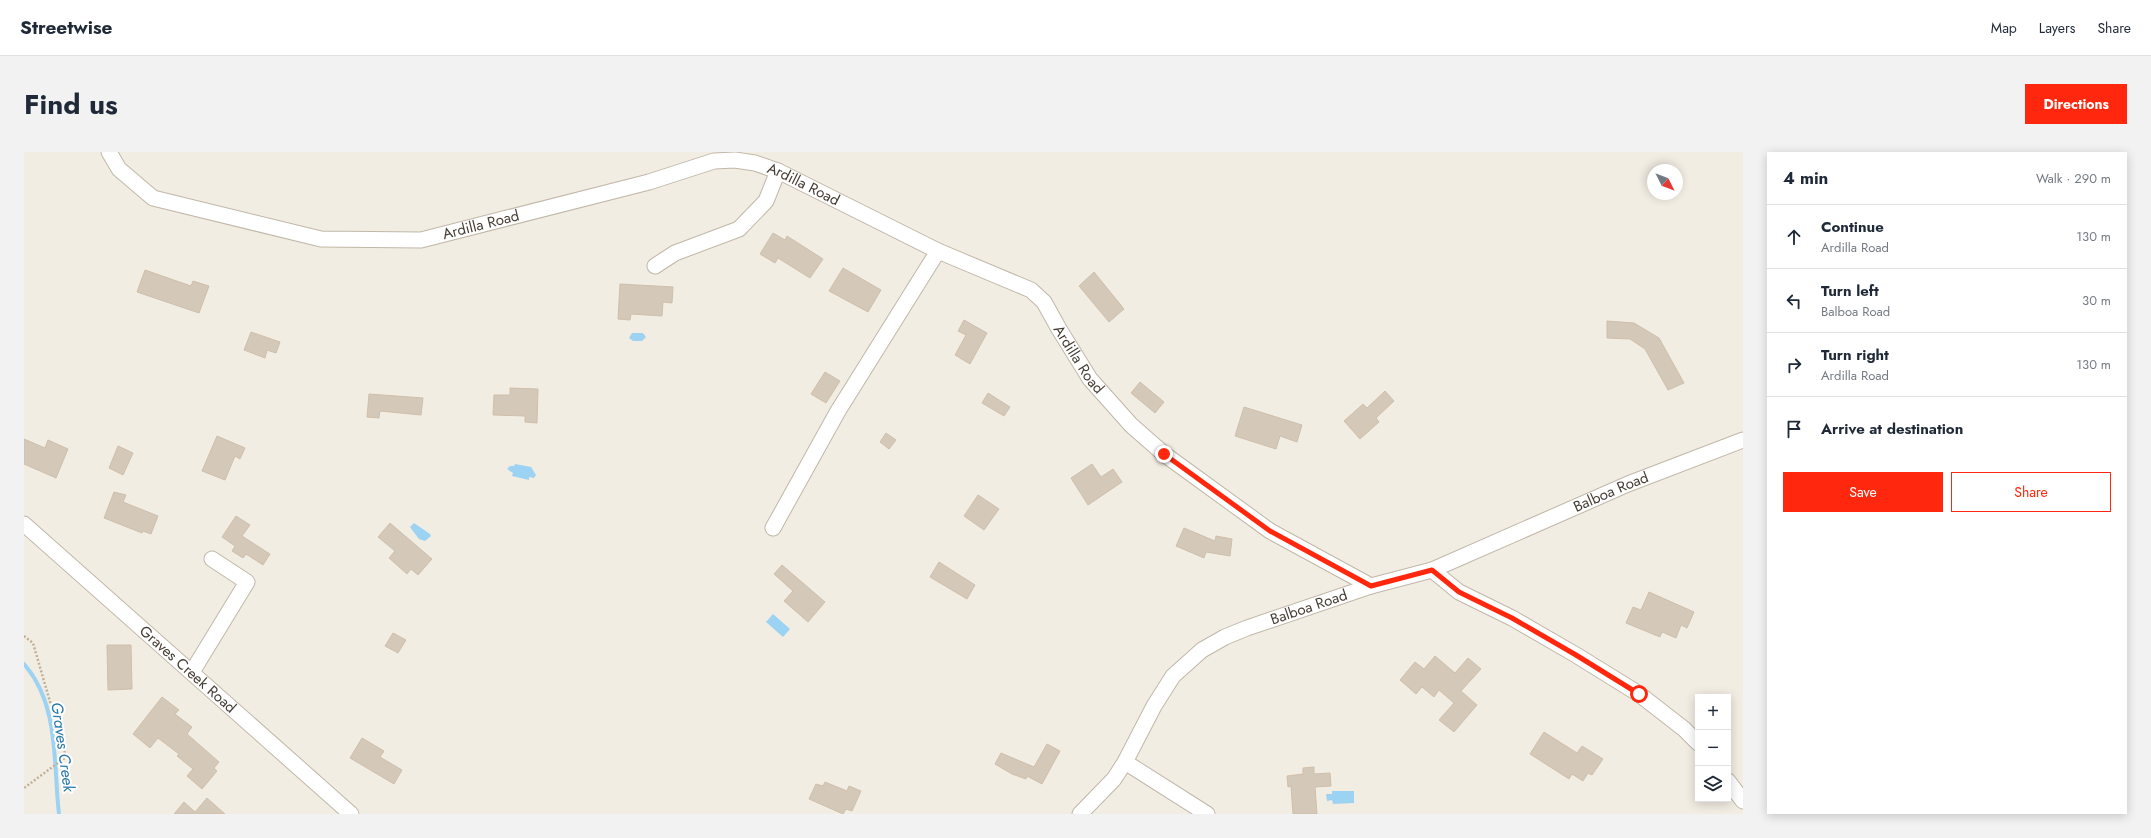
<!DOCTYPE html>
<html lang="en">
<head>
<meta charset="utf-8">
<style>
  :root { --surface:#fff; --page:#f2f2f3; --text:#1f2937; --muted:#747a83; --line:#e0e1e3; --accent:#ff270d }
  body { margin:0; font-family:Jost,sans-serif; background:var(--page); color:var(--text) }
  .controls { position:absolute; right:12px; bottom:12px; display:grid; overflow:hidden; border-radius:0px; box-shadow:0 2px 10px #0003 }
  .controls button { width:36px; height:36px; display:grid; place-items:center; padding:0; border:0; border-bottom:1px solid var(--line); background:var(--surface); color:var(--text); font:20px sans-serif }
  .compass { position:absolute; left:1623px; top:12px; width:36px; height:36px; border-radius:50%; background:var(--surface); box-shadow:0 2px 10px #0003; rotate:132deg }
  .stop { position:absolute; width:12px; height:12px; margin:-9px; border:3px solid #ff270d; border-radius:50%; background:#fff }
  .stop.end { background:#ff270d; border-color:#fff; box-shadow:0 1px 4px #0008 }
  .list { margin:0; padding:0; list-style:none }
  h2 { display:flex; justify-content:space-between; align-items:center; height:52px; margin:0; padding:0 16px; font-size:17px }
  h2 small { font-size:13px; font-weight:400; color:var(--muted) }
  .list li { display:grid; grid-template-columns:26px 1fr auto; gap:12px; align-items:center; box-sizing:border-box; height:64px; padding:0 16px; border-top:1px solid var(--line) }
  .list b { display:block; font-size:15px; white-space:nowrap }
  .list p { margin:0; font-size:13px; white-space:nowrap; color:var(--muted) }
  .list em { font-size:13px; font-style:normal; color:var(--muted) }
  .actions { display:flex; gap:8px; padding:12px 16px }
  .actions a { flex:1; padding:9px 0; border:1px solid var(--accent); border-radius:0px; text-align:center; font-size:14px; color:var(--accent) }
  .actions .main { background:var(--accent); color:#fff }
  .icon { flex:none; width:22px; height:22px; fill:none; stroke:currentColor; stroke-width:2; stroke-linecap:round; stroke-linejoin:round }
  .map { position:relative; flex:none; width:1719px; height:662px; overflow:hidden; border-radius:0px }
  header { display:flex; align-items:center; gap:24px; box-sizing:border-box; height:56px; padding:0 20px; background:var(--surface); border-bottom:1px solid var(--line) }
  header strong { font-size:19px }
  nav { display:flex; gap:22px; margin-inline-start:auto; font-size:14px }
  .intro { display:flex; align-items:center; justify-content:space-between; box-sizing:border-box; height:96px; padding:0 24px }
  h1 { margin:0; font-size:28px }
  .button { padding:10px 18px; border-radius:0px; background:var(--accent); color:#fff; font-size:14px; font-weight:700 }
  main { display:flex; gap:24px; padding:0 24px }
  aside { flex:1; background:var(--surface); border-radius:0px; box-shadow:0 2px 10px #0003 }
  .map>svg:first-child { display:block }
  .water { fill:#9cd2f2 }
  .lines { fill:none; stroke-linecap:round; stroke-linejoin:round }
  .stream { stroke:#9cd2f2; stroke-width:4 }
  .building { fill:#d4c8b8; stroke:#cfbfab }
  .minor-casing { stroke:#c0b7a8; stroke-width:17 }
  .path { stroke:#c0af96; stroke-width:2.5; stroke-dasharray:2 2; stroke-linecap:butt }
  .minor { stroke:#fff; stroke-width:15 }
  .route { stroke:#ff270d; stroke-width:5 }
  .labels { text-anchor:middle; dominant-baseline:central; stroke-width:4; stroke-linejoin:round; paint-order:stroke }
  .street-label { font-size:15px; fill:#443c33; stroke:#fff }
  .water-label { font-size:16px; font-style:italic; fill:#2979aa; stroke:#fff }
</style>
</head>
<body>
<header>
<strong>Streetwise</strong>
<nav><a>Map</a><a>Layers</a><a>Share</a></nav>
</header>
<div class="intro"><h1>Find us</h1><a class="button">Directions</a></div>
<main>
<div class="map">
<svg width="1719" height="662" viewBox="0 0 1719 662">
  <rect width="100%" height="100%" fill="#f2ede3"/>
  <path class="water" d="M608,181H619L622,185L618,189H609L605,186Z
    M491,312L507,315L512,323L510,326L505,325V328L488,324L489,321L483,317L486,314H490Z
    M390,371L406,382L407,384L401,389L395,387L386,375Z
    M749,462L766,477L759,485L742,470Z
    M1308,639H1330V651L1309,652L1308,648L1303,649L1302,642H1308Z"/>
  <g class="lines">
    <path class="stream" d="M0,512C36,553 29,612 35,662"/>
  </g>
  <path class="building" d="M749,81L761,88L763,84L799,107L786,126L754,106L751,111L736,102Z
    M819,116L857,138L844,160L805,139Z
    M121,118L167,134L169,129L185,134L175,161L113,140Z
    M1070,120L1100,157L1085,170L1055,134Z
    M596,132L649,135L648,151L639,150L638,164L607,162L606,168L594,167Z
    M940,168L963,181L946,212L931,203L942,183L934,179Z
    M1583,169L1610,171L1635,186L1660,231L1644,238L1621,197L1606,187L1583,186Z
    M227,180L256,190L252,201L243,198L241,206L220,198Z
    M801,220L816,229L802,251L787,242Z
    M1116,230L1140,250L1131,261L1107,241Z
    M486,236L514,237L513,271L501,270V264L469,263L470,243H486Z
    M1361,239L1370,249L1352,266L1355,270L1336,287L1320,269L1339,252L1343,256Z
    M964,241L986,255L980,264L958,251Z
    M345,242L399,246L397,263L356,259L355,266L343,265Z
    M1220,255L1278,273L1273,290L1256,284L1252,297L1211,284Z
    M862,281L872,288L865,297L856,290Z
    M193,284L221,296L216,307L211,304L201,328L178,319Z
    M0,287L21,296L24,288L44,297L32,326L0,312Z
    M94,294L109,301L99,323L85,316Z
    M1068,312L1077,325L1089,317L1098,330L1064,353L1047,326Z
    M90,340L102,343L99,350L134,364L127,382L119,379L118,381L80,366Z
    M954,343L975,357L960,378L940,364Z
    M212,364L226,373L218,384L246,402L239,413L222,402L219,406L208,399L211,394L198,385Z
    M366,371L408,407L394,423L387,417L383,422L365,406L371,399L354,385Z
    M1160,376L1191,389L1192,384L1208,387L1206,404L1182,400L1180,406L1152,394Z
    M915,410L951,433L943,447L906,425Z
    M758,413L801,450L784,470L760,449L769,439L750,422Z
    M1625,440L1670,460L1663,476L1657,473L1652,486L1638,480L1636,485L1602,471L1609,455L1617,458Z
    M369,481L382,488L374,501L361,494Z
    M83,493H107L108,537L84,538Z
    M1411,504L1431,521L1444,506L1457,517L1437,539L1453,553L1430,580L1415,568L1430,551L1415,538L1410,545L1398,535L1392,542L1376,528L1391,510L1400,517Z
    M138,545L155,558L151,562L168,575L163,582L195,610L190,616L193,619L178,637L163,624L169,617L153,604L155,602L134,586L126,596L109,582Z
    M1520,580L1553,601L1558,594L1579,607L1568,623L1564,621L1559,629L1548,622L1545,627L1506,602Z
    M338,586L360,599L356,605L378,618L370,632L326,606Z
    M1023,592L1036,599L1018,632L1003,624L1002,627L988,622L971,612L977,601L1010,615Z
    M1290,615V622L1306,621L1307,634L1291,635L1293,662H1269L1267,634L1264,635L1263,624L1279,622V616Z
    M801,630L823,639L825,634L837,639L828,659L822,657L819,662L785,647L792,632L799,634Z
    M183,646L201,662H150L160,650L171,660Z"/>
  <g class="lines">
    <defs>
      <g id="minor">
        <path id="s1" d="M85,0L95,17L129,46L297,87L397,88L625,30L690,9L711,8L731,11L754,19L914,99L1007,138L1020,150L1035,177L1066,227L1107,273L1140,302L1246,379L1347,434"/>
        <path d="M631,114L651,101L715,77L742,49L754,19"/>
        <path id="s2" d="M0,372L327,662"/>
        <path d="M749,376L814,259L914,99"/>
        <path d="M1408,418L1435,440L1488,466L1552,503L1615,542L1660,577L1674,591"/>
        <path d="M168,520L223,430L188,407"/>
        <path d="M1101,610L1183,662"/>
        <path d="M1704,629L1719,649"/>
        <path id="s3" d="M1056,662L1090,627L1101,610L1130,554L1149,524L1178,498L1201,485L1223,476L1347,434L1408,418L1604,332L1719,288"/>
      </g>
    </defs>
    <use href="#minor" class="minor-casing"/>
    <path class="path" d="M0,484L9,491L42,605L0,636"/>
    <use href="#minor" class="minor"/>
  </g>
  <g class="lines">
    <path class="route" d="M1140,302L1246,379L1347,434L1408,418L1435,440L1488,466L1552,503L1615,542"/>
  </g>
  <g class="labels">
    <g class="street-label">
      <text stroke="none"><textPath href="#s1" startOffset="735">Ardilla Road</textPath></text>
      <text stroke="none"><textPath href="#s1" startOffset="399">Ardilla Road</textPath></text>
      <text stroke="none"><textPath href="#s1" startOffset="1071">Ardilla Road</textPath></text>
      <text stroke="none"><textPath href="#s3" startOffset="646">Balboa Road</textPath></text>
      <text stroke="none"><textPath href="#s3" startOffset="322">Balboa Road</textPath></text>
      <text stroke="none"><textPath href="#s2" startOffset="219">Graves Creek Road</textPath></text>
    </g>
    <g class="water-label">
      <text transform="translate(39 595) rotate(82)">Graves Creek</text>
    </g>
  </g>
</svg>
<div class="controls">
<button>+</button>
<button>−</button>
<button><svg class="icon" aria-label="layers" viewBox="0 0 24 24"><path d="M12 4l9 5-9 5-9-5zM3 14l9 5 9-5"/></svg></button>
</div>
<svg class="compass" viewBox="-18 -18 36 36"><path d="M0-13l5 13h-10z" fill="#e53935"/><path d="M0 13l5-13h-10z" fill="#747a83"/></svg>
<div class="stop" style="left:1615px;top:542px"></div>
<div class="stop end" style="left:1140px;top:302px"></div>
</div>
<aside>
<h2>4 min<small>Walk · 290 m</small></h2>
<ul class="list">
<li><svg class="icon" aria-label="ahead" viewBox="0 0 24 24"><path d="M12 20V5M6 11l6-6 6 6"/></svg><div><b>Continue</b><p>Ardilla Road</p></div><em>130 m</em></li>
<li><svg class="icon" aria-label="left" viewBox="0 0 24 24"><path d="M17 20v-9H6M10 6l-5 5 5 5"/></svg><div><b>Turn left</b><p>Balboa Road</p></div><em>30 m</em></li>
<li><svg class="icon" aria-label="right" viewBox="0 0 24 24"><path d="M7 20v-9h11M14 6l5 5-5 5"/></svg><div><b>Turn right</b><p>Ardilla Road</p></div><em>130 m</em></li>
<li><svg class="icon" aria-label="arrive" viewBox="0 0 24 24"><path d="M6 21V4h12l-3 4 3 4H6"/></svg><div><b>Arrive at destination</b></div></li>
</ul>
<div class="actions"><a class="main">Save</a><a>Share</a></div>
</aside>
</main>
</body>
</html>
